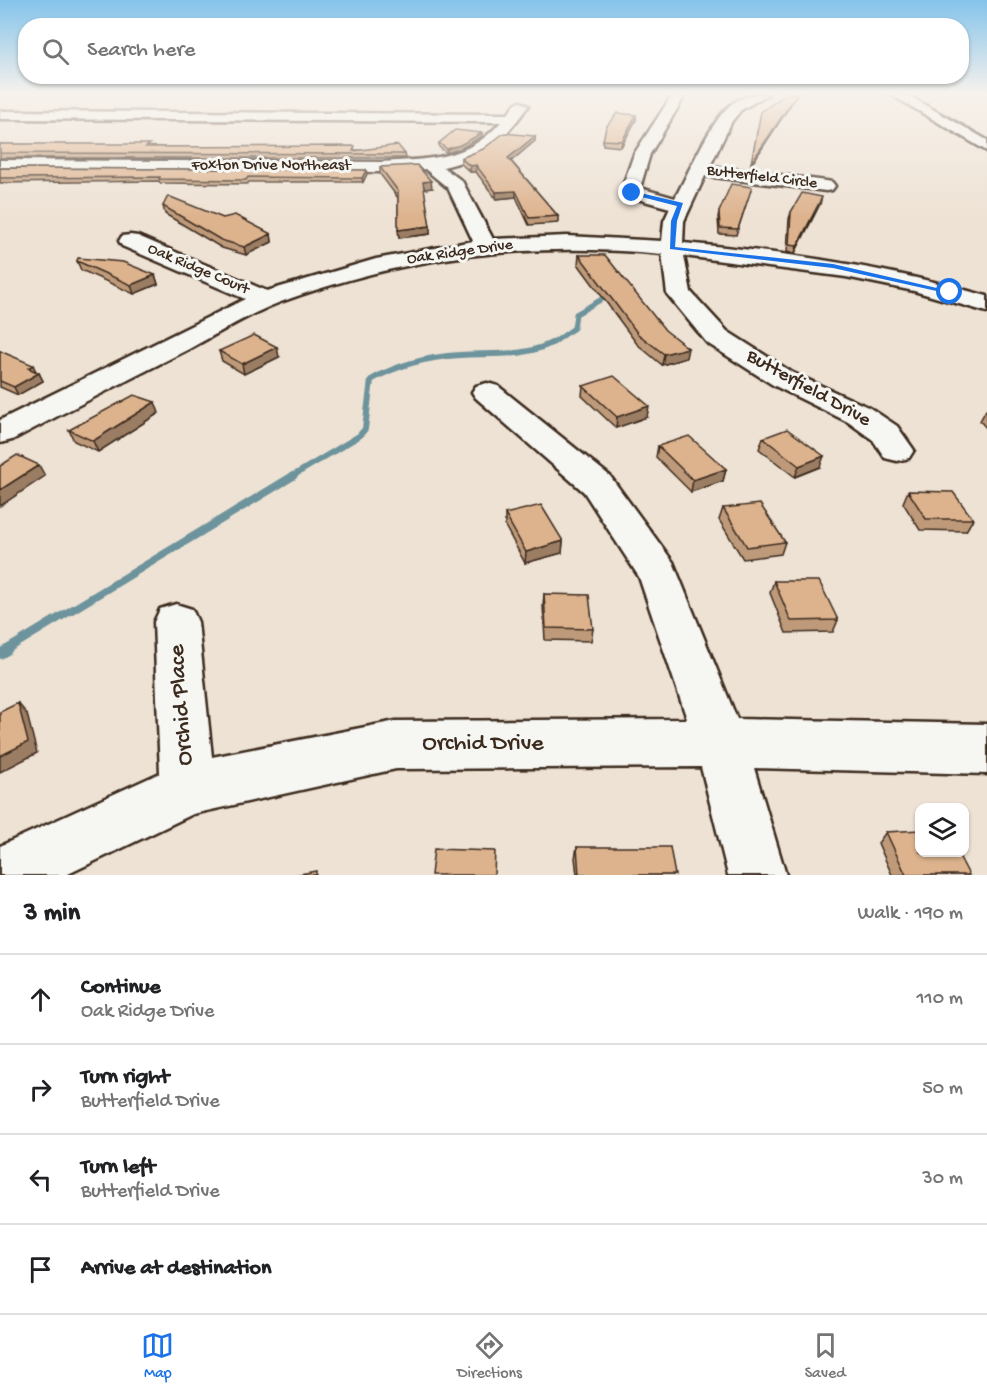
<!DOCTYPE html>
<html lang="en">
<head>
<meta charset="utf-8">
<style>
  :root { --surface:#fff; --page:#f2f2f2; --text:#202124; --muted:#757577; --line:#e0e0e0; --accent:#1a73e8 }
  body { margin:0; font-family:"Gochi Hand",sans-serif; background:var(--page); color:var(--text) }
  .controls { position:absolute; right:18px; bottom:18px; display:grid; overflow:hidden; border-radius:12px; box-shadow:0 2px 4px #0004 }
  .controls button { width:54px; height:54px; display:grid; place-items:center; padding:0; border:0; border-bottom:2px solid var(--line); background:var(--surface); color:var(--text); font:30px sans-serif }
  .stop { position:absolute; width:18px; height:18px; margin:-14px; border:4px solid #1a73e8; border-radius:50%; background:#fff }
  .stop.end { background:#1a73e8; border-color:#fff; box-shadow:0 2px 6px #0008 }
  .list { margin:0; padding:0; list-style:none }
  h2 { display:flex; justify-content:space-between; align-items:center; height:78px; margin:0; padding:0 24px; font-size:26px }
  h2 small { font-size:20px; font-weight:400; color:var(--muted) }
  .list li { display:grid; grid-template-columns:39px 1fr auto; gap:18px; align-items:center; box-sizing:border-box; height:90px; padding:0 24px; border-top:2px solid var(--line) }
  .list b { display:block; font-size:22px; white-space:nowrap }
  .list p { margin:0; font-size:20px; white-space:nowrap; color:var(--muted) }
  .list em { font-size:20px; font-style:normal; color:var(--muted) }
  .icon { flex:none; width:33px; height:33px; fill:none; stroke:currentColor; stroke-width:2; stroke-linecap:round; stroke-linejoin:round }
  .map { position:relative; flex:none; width:987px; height:875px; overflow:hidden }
  .search { position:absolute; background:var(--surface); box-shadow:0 2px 4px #0004; left:18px; right:18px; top:18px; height:66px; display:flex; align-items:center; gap:15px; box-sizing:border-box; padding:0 21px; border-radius:24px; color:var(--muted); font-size:22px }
  .sheet { height:438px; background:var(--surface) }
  nav { display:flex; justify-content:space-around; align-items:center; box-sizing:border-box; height:84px; border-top:2px solid var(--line); background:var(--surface); font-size:16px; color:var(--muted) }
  nav a { display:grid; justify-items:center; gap:3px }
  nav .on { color:var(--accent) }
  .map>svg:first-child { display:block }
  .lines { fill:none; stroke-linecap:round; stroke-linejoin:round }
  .stream-far3 { stroke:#6d939c; stroke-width:5 }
  .stream-far2 { stroke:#6d939c; stroke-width:6 }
  .stream-far1 { stroke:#6d939c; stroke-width:8 }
  .stream { stroke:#6d939c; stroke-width:10 }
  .minor-casing { stroke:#3b2a1e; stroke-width:5 }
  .minor { fill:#f6f6f2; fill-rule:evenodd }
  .wall { fill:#be9a7a; stroke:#3b2a1e; stroke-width:1.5 }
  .shaded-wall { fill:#9b7d63; stroke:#3b2a1e; stroke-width:1.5 }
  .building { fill:#ddb38e; stroke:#3b2a1e; stroke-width:1.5 }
  .route { fill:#1a73e8 }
  .labels { text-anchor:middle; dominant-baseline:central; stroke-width:6; stroke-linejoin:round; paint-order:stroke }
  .far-street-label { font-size:16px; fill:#3b2a1e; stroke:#f6f6f2 }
  .street-label { font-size:20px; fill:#3b2a1e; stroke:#f6f6f2 }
  .near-street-label { font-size:24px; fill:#3b2a1e; stroke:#f6f6f2 }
</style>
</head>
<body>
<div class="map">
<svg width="987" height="875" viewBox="0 0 987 875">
  <rect width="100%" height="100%" fill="#eee2d4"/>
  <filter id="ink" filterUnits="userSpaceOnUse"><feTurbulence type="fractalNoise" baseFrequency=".0167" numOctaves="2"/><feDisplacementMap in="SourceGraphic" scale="12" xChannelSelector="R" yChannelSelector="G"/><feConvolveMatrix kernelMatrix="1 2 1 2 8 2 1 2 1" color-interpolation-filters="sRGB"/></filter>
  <g filter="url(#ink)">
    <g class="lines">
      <path class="stream-far3" d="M553,343L574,328L576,314L609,295"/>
      <path class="stream-far2" d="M291,477L359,436L365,429L371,380C399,364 428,357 460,355C491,353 527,358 555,341"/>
      <path class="stream-far1" d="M4,651L293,476"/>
      <path class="stream" d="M0,654L7,650"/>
      <defs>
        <path id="minor" d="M673,94H686L650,154L640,188L675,198C687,176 713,116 733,103C744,96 755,94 768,94L741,110L732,121L710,166L826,181L832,182L835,186L832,190L826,191L705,176L684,221L683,243C786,252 888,267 987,296V312L914,291L846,277L684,256L691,292L727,331L793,373L870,408L897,426L914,450L909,458L897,461L885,458L873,440L848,422L773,385L707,343L667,294L662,254C525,242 407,255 278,303C247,315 219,333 189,349C130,379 70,409 12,440L0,443V420L245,299L122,246L119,241L122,236L130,235L138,236L267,291L376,259L473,241L448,188L425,169L380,172L0,170V160L380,162C428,159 467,161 501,122L0,119V111L508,114L516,103L521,102L528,106C504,140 485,158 443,167L462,181L493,239L567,236L662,241L664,221L670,208L623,195L621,191L634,154Z
          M890,94H906L987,140V151Z
          M487,383L498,386L610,476L673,562L737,719L987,724V774L754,768L786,875H728L701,767L396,769L193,814L66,875H0V846L160,773L154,622L160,609L176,604L192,609L198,622L212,757L396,721L687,719L639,577L584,492L476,398L472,392L476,386Z"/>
      </defs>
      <use href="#minor" class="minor-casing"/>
      <use href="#minor" class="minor"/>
    </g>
    <path class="wall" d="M636,120L621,147L603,145V140Z
      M482,136L460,149L447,153L439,147V143Z
      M535,136V141L511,161L558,216V223L529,225L516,197L496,199L476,172H470L461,164V158Z
      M0,144L356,150L405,154L406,158H0Z
      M380,167L432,188L424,189L430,234L399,238L398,198L380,174Z
      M0,168L366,170L367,174L363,182H249L247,184L160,183L159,181L0,183Z
      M750,192L736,235L719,234L718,217L719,212Z
      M820,204L795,253L787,252L789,219L791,212Z
      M163,206L223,218L271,234L272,242L246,255L222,248L165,214Z
      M579,255L686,358L662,365L637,344L578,264Z
      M77,261L155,275L158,284L134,294L81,270Z
      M0,351L39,373L43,381L18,395L0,387Z
      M219,351L279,357L244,374L222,361Z
      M583,386L647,417L616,428L582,396Z
      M986,410H987V429L980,421Z
      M159,413L98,452L74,441L69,430Z
      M763,438L820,467L795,477L759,449Z
      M658,446L726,469L723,481L691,492L656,457Z
      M908,491L973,519L966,531L920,530L903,503Z
      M723,508L785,542L781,554L743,559L719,520Z
      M505,514L563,541L562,553L525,563L505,526Z
      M774,581L838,620L833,632L786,633L770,593Z
      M544,594L593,629L591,641L545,640L543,606Z
      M886,832L969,875H892L878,843Z
      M577,847L675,875H577L575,858Z"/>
    <path class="shaded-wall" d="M797,94H798L750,167L751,163Z
      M636,115V120L621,147L622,141Z
      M482,133V136L460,149L447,153V149Z
      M535,136V141L508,164V158Z
      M476,165V172H470V166Z
      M366,170L367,174L363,182L362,178Z
      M431,181L432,188L424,189L423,182Z
      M516,191V197L496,199V192Z
      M822,197L820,204L795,253L797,246Z
      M430,226V234L399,238L398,230Z
      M271,234L272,242L246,255L244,247Z
      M155,275L158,284L134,294L131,285Z
      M277,347L279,357L244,374L242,364Z
      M688,348L686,358L662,365L664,354Z
      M33,365L37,373L28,368Z
      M39,373L43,381L18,395L14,387Z
      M155,402L159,413L98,452L93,441Z
      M649,406L647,417L616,428L617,417Z
      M824,456L820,467L795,477L799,466Z
      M39,465L45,476L0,506V490Z
      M726,469L723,481L691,492L693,480Z
      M563,541L562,553L525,563L526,552Z
      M18,703L27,714L37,753L0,772V756Z"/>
    <path class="building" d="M786,94H797L751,163L761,112Z
      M617,113L636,115L622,141L603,140L606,127Z
      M455,130L482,133L460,145L447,149L439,143Z
      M504,133L535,136L508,158L558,216L529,218L516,191L496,192L476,165L470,166L461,158L483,149Z
      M0,144H150L146,147L355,146L353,151L398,145L405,154L0,153Z
      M417,165L431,181L423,182L430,226L398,230V191L380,167Z
      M0,168L366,170L362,178L248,177L246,180L159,179L160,177L0,178Z
      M731,184L752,187L738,229L720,228L719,212Z
      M802,193L822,197L797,246L789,245L791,212Z
      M168,196L223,218L235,215L271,234L244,247L221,240L163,206Z
      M579,255H605L665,330L688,348L664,354L638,334Z
      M78,258L123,262L155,275L131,285L77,261Z
      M254,335L277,347L242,364L219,351Z
      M0,351L33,365L28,368L39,373L14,387L0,381Z
      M614,376L649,406L617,417L583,386Z
      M134,395L155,402L93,441L69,430Z
      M787,429L824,456L799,466L763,438Z
      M689,436L726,469L693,480L658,446Z
      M17,455L39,465L0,490V466Z
      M908,491L953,492L973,519H926Z
      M760,504L785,542L747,547L723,508Z
      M541,505L563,541L526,552L505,514Z
      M774,581H819L838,620L791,621Z
      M544,594L589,595L593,629L546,628Z
      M18,703L28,742L0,756V712Z
      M920,830V852H957L969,875H906L886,832Z
      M577,847H670L675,875H579Z
      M434,849L495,851L494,875H431Z
      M316,871V875H295Z"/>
  </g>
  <linearGradient id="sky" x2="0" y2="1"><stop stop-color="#84c3eb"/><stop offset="0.43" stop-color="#f7f2ec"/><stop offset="1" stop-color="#f7f2ec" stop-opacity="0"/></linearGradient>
  <rect width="987" height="217" fill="url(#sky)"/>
  <path class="route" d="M632,191L683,203L677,221L675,247L833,264L954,292L950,294L833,268L670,249L671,221L677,206L630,194Z"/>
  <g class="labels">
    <g class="far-street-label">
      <text x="271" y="166">Foxton Drive Northeast</text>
      <text transform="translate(762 178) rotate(7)">Butterfield Circle</text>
      <text transform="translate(460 253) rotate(-8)">Oak Ridge Drive</text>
      <text transform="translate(198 270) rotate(23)">Oak Ridge Court</text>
    </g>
    <g class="street-label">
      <text transform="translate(808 389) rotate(29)">Butterfield Drive</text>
    </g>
    <g class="near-street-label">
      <text transform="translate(182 705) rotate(-94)">Orchid Place</text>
      <text x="483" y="744">Orchid Drive</text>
    </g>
  </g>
</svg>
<div class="controls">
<button><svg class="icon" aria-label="layers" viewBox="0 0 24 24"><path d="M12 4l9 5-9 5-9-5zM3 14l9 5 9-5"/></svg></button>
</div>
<div class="stop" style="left:950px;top:292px"></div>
<div class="stop end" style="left:632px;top:193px"></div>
<div class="search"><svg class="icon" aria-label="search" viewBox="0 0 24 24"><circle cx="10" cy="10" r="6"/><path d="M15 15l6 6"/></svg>Search here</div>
</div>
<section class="sheet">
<h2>3 min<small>Walk · 190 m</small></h2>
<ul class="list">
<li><svg class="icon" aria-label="ahead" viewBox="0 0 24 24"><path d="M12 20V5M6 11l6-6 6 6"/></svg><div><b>Continue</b><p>Oak Ridge Drive</p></div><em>110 m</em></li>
<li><svg class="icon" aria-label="right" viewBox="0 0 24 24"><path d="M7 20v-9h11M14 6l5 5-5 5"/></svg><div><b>Turn right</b><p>Butterfield Drive</p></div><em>50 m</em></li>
<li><svg class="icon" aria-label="left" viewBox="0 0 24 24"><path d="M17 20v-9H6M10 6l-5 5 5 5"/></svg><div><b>Turn left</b><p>Butterfield Drive</p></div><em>30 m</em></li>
<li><svg class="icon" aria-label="arrive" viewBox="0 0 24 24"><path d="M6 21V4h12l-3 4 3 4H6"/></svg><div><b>Arrive at destination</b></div></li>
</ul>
</section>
<nav>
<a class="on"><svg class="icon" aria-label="map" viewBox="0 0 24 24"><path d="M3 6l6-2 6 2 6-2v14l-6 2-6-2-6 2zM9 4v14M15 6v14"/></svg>Map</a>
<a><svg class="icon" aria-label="directions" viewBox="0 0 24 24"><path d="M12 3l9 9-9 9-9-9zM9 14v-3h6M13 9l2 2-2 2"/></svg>Directions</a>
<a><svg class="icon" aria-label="saved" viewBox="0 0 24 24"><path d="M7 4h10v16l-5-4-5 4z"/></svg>Saved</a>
</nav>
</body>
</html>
